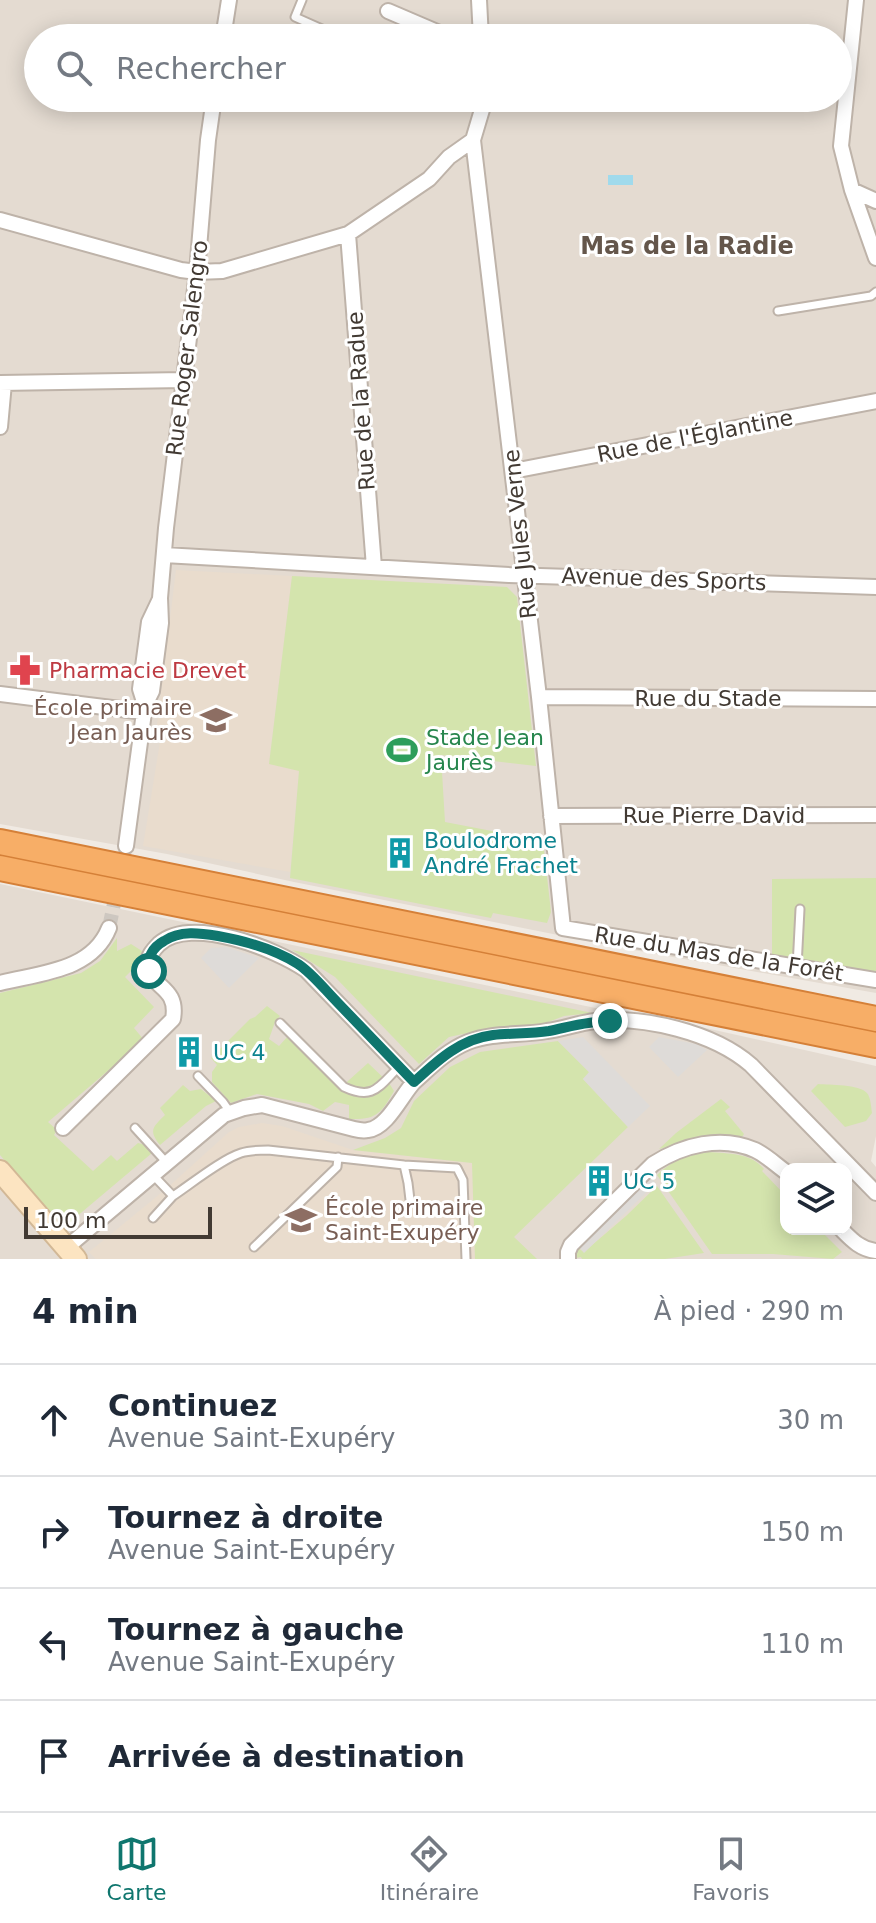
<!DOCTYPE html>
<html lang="fr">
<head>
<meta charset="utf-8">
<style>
  :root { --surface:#fff; --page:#f2f2f3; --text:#1f2937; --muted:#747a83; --line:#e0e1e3; --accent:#0f766e }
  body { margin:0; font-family:"DejaVu Sans",sans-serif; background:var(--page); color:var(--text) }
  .controls { position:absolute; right:24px; bottom:24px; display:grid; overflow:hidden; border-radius:16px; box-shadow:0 4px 20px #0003 }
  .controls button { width:72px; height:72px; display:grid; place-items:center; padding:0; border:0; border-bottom:2px solid var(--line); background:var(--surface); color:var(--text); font:40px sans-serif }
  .scale { position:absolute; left:24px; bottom:20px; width:188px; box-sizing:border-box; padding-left:8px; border:4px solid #423a33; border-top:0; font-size:22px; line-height:28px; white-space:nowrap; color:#423a33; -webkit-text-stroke:6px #fff; paint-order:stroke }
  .stop { position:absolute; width:24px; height:24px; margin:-18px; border:6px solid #0f766e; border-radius:50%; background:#fff }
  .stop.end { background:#0f766e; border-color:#fff; box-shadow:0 2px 8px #0008 }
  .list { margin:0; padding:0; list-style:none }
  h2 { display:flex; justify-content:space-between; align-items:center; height:104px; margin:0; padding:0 32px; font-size:34px }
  h2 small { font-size:26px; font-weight:400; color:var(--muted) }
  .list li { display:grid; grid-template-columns:52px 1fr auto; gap:24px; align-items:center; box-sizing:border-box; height:112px; padding:0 32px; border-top:2px solid var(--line) }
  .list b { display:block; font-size:30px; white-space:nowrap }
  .list p { margin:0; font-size:26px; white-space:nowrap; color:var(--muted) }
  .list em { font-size:26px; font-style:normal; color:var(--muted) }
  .icon { flex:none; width:44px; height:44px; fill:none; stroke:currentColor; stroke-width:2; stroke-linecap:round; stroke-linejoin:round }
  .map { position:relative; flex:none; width:876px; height:1259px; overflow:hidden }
  .search { position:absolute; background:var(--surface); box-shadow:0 4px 20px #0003; left:24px; right:24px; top:24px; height:88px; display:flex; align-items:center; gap:20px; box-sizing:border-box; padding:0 28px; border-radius:44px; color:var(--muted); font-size:30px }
  .sheet { height:552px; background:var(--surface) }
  nav { display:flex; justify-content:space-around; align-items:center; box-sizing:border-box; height:112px; border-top:2px solid var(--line); background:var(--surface); font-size:22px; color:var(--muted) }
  nav a { display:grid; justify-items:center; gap:4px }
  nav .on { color:var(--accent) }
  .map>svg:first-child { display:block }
  .residential { fill:#e4dbd1; fill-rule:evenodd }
  .education { fill:#e9dccd }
  .green { fill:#d4e4ad }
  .parking { fill:#dedbd8 }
  .water { fill:#a0daec }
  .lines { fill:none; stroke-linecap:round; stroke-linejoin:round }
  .street-tunnel { stroke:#cdc7c0; stroke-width:14; stroke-dasharray:14 7; stroke-linecap:butt }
  .lane-casing { stroke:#beb3a9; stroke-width:11 }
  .street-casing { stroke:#beb3a9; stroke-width:18 }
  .secondary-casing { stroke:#d2b896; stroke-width:24 }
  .highway-casing { stroke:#d58038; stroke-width:28 }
  .lane { stroke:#fff; stroke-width:7 }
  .street { stroke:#fff; stroke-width:14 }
  .secondary { stroke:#fce4c1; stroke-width:20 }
  .highway { stroke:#f7ae67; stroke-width:24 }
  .route { stroke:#0f766e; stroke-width:10 }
  .labels { text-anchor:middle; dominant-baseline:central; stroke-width:6; stroke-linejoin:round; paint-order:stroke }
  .street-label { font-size:22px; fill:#423a33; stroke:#fff }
  .health-label { font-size:22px; fill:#be3a42; stroke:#fff; text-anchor:start }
  .education-label { font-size:22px; fill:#785e54; stroke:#fff; text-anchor:end }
  .leisure-label { font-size:22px; fill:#27864d; stroke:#fff; text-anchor:start }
  .culture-label { font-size:22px; fill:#0d838f; stroke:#fff; text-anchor:start }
  .neighbourhood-label { font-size:24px; font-weight:bold; fill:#64564b; stroke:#fff }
</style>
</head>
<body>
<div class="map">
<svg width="876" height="1259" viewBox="0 0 876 1259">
  <rect width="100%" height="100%" fill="#f0eae3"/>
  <path class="residential" d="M0,0H876V993L628,949L294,882L167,854L0,824ZM38,38H838V98H38Z
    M0,884L605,1010L656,1017L876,1066V1136L871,1161L876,1167V1259H0ZM786,1169H846V1229H786Z"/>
  <path class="education" d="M176,570L292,576L269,763L299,770L290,872L143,846L160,742L155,741Z
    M262,1123L282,1126L353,1150L472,1163L475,1259H96L89,1252L166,1189L229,1132L239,1127Z"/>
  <path class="green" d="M292,576L507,587L517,597L536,766L441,755L445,822L543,841L551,912L547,923L493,913L491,918L290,878L299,771L269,764Z
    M876,878V972L772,954V879Z
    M117,938V951L131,944L142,951L137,965L125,977L154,1007L134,1028L144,1040L48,1122L57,1130L54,1135L93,1171L111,1155L117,1161L138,1143L146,1145L152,1153L69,1223L70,1228L65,1231L0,1155V993L81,973L100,961Z
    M292,950L592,1013L564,1016L538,1026L491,1028L449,1037L419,1064L335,977Z
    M267,1006L280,1016L275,1022L269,1039L279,1046L288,1036L339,1089L368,1063L389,1083L394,1091C381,1114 376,1120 349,1119V1105L335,1102L323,1111L309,1104L257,1094L231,1103L212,1082V1072L217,1065L211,1058L250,1019L255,1017Z
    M558,1041L590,1073L583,1079L628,1127L514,1237L537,1259H475L472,1163L353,1150L385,1138L401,1128L414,1101L450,1067L480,1052Z
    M818,1084C830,1085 859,1084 867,1093C871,1098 871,1107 872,1113L866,1121L845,1127L811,1091Z
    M183,1085L190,1091L201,1089L216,1101L206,1106L160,1145C148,1130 153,1127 165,1115L160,1108Z
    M721,1099L730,1107L725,1111L744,1134L742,1137L713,1136L659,1149L676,1133Z
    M708,1152C729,1154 750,1152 764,1169L762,1171L786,1196V1229H819L842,1252L833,1259L773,1254H712L657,1175C671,1161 689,1153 708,1152Z
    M657,1186L704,1253L665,1259H582L581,1257L572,1259L577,1247L584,1252L626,1216Z"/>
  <path class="parking" d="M226,947L259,958L229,988L201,958L211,948Z
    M583,1037L650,1106L628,1127L583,1079L589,1072L558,1041Z
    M659,1037L696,1044L707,1050L678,1077L649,1047Z
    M640,1167L656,1183L584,1253L569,1236Z"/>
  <path class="water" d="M608,175H633V185H608Z"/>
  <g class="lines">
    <path class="street-tunnel" d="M109,928L126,846"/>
    <defs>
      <path id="lane" d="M302,0L295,17L322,29
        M778,311L871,296L876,292
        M797,967L800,909
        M280,1023L344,1087C374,1101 379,1086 399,1067
        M198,1076L223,1102L230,1112
        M135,1128L167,1163
        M404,1165L408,1183L410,1200
        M153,1175L173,1196C191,1184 222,1159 241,1153C250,1150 259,1150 268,1150L404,1165L457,1168L463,1180L466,1259
        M153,1218L173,1196
        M254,1247L337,1167L338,1157"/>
      <path id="street" d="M479,0L481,38
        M856,0L841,146L852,190L876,258
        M388,11L451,38
        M223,38L229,0
        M473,140L539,697L563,928L876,980
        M852,190L876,201
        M0,220L181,270L197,272L222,271L348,234L429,179L449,157L473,140L484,103V98
        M348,234L374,567
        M0,383L184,380
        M0,427L4,383
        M513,471L876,401
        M164,555L509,575L876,587
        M0,694L144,712
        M539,697L876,699
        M145,705L140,689L149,622L159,601
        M551,816L876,815
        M126,846L145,705L152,691L161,623L160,598L166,528L197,272L208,140L214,98
        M0,983C40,973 92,971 109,928
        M63,1128L173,1019C179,986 150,988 148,966C147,957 153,950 159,944C191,915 276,949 306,970L414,1082C431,1067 446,1051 468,1042C494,1032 520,1036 547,1031C563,1029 578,1023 595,1021C644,1016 713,1032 751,1065L876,1193
        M841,1229C852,1240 860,1249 876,1251
        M66,1248L224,1115L244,1108L262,1105L354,1129C358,1130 363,1131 368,1130C387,1128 401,1096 414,1082
        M568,1259V1252L571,1245L653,1164C683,1145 721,1135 755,1150C766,1155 776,1165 786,1172"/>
      <path id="secondary" d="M0,1171L76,1259"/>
      <path id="highway" d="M0,842L876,1019
        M0,868L876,1045"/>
    </defs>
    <use href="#lane" class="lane-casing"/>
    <use href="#street" class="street-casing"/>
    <use href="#secondary" class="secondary-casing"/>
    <use href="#highway" class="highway-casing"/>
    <use href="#lane" class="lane"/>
    <use href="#street" class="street"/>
    <use href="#secondary" class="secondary"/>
    <use href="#highway" class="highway"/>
  </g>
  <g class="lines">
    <path class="route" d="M149,971C146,958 153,947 164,941C180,930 200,933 218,936C246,941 274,949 298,964C313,974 325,990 338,1003C363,1029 389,1056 414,1082C437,1061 460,1039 493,1035C511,1033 530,1034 549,1031C569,1027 588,1021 610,1021"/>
  </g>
  <defs>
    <symbol id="pharmacy-bare" viewBox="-9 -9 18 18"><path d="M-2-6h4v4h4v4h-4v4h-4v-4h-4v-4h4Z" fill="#e0444e" stroke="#fff" stroke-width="2.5" paint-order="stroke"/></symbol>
    <symbol id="school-bare" viewBox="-9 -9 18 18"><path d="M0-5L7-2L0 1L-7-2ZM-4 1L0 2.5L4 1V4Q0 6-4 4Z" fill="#8d6e63" stroke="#fff" stroke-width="2.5" paint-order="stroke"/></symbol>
    <symbol id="stadium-bare" viewBox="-9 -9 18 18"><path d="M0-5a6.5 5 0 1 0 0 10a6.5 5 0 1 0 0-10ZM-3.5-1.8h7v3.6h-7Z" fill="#2e9e5b" stroke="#fff" stroke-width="2.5" paint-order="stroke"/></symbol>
    <symbol id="building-bare" viewBox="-9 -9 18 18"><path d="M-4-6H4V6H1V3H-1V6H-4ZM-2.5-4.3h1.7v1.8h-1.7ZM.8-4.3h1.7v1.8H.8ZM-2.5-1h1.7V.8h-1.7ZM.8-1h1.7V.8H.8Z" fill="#0f9aa8" stroke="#fff" stroke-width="2.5" paint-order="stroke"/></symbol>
  </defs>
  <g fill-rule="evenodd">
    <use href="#pharmacy-bare" x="3" y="648" width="44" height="44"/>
    <use href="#school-bare" x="194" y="698" width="44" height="44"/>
    <use href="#stadium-bare" x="380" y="728" width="44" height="44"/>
    <use href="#building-bare" x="378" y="831" width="44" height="44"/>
    <use href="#building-bare" x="167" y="1030" width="44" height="44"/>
    <use href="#building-bare" x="577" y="1159" width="44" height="44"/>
    <use href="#school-bare" x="279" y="1198" width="44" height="44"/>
  </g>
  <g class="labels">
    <g class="street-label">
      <text transform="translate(187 348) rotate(-83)">Rue Roger Salengro</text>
      <text transform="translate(361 401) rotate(-94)">Rue de la Radue</text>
      <text transform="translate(695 436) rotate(-11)">Rue de l'Églantine</text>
      <text transform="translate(520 534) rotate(-96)">Rue Jules Verne</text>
      <text transform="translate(664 579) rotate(2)">Avenue des Sports</text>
      <text x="708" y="698">Rue du Stade</text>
      <text x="714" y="815">Rue Pierre David</text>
      <text transform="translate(719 954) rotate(9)">Rue du Mas de la Forêt</text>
    </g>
    <g class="health-label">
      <text x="49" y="670">Pharmacie Drevet</text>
    </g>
    <g class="education-label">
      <text x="192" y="707">École primaire<tspan x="192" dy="25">Jean Jaurès</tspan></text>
      <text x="325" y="1207" text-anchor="start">École primaire<tspan x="325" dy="25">Saint-Exupéry</tspan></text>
    </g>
    <g class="leisure-label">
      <text x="426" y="737">Stade Jean<tspan x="426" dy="25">Jaurès</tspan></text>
    </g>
    <g class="culture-label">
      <text x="424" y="840">Boulodrome<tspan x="424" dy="25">André Frachet</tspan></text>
      <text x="213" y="1052">UC 4</text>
      <text x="623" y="1181">UC 5</text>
    </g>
    <g class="neighbourhood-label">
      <text x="687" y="246">Mas de la Radie</text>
    </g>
  </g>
</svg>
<div class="controls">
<button><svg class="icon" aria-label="layers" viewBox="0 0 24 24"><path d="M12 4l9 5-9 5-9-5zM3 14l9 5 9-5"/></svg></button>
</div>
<div class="scale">100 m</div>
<div class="stop" style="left:149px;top:971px"></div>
<div class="stop end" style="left:610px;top:1021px"></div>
<div class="search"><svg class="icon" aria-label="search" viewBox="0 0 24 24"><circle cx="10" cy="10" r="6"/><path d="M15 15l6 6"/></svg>Rechercher</div>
</div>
<section class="sheet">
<h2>4 min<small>À pied · 290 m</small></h2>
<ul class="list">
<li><svg class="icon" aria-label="ahead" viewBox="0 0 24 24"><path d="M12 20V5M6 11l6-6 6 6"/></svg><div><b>Continuez</b><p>Avenue Saint-Exupéry</p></div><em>30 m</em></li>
<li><svg class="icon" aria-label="right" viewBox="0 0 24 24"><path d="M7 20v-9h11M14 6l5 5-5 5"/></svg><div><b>Tournez à droite</b><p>Avenue Saint-Exupéry</p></div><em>150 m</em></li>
<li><svg class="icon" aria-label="left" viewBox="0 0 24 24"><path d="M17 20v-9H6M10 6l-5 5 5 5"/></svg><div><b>Tournez à gauche</b><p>Avenue Saint-Exupéry</p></div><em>110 m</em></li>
<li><svg class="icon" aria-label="arrive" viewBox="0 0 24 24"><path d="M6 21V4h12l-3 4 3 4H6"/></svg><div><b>Arrivée à destination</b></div></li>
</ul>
</section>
<nav>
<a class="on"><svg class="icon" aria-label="map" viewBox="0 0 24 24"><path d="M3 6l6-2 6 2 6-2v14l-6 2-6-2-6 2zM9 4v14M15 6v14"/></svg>Carte</a>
<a><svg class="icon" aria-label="directions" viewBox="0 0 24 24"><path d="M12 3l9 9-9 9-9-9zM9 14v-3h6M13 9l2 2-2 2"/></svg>Itinéraire</a>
<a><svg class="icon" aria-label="saved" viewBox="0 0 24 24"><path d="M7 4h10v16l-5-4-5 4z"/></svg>Favoris</a>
</nav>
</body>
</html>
